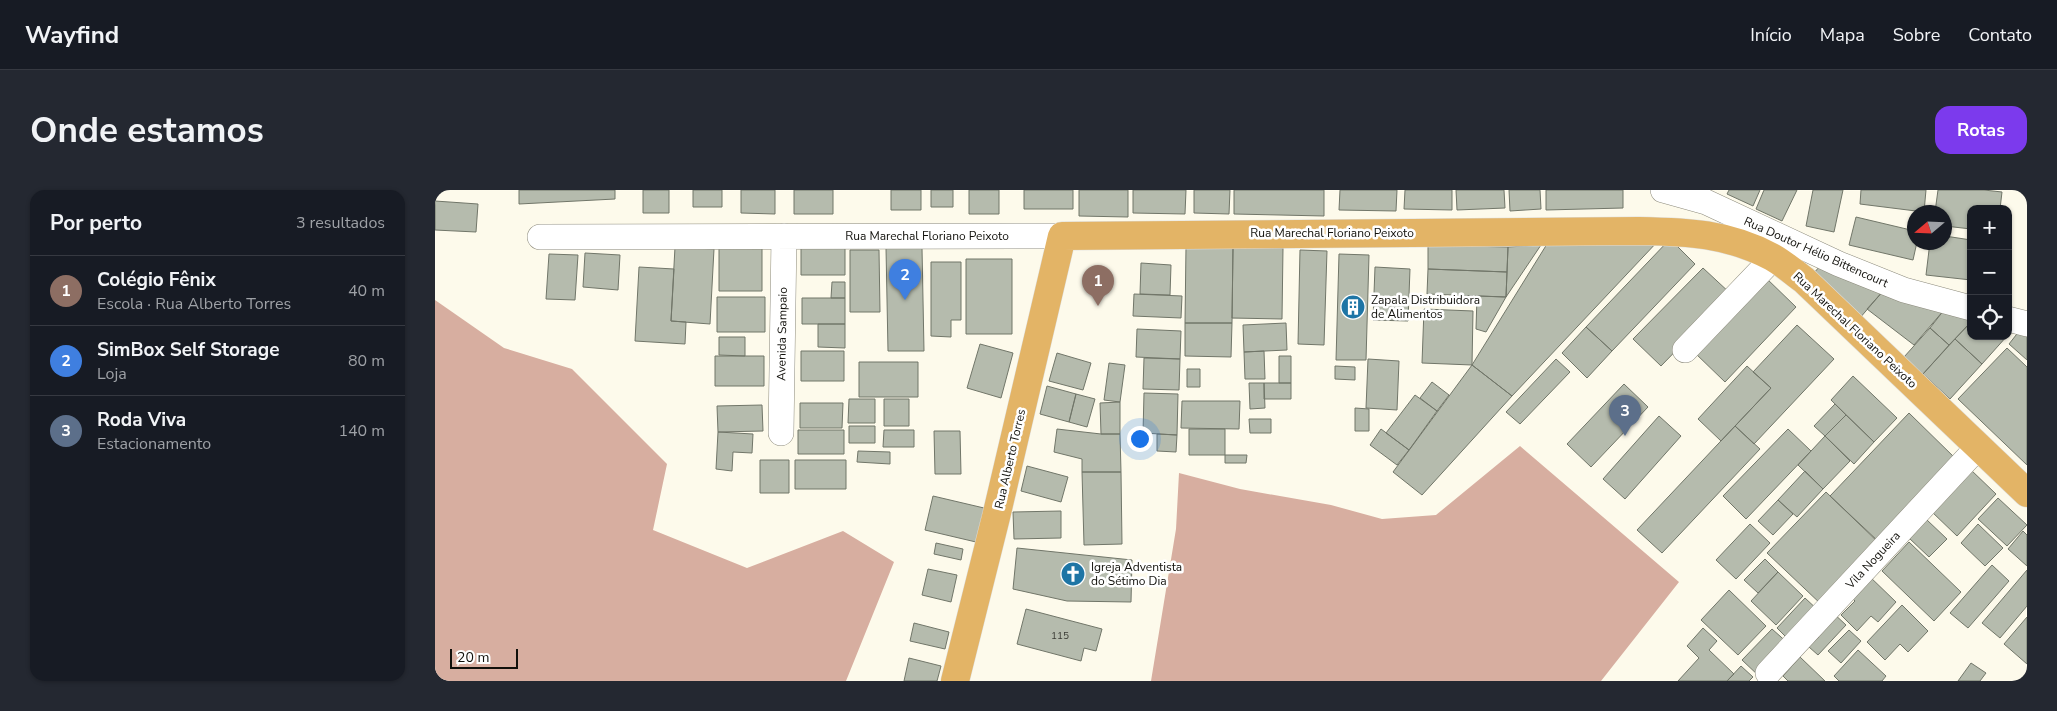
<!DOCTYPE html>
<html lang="pt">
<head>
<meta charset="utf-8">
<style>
  :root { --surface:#171b24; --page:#242831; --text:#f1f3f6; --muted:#9ea1a6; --line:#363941; --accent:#7c3aed }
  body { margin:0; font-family:"Nunito Sans",sans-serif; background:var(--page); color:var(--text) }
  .controls { position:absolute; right:15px; top:15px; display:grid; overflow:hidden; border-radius:10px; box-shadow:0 1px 4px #0004 }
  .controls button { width:45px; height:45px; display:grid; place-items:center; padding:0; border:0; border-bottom:1px solid var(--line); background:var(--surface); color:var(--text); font:25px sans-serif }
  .compass { position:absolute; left:1472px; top:15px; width:45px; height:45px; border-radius:50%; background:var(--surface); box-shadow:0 1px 4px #0004; rotate:251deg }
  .scale { position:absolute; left:15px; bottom:12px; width:68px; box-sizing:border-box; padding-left:5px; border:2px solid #11100b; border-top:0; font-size:14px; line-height:18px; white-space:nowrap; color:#11100b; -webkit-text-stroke:4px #fff; paint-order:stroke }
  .you { position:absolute; left:704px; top:248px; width:18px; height:18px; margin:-12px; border:4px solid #fff; border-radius:50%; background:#1a73e8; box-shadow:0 0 0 8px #1a73e833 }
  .badge { display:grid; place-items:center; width:32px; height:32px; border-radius:50%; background:var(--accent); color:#fff; font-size:16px; font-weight:700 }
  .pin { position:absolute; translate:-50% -41px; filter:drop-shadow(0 1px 2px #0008) }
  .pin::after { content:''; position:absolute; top:26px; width:18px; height:15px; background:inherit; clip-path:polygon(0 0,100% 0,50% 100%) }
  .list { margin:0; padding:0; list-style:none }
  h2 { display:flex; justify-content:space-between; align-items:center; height:65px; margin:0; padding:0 20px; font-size:21px }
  h2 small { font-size:16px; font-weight:400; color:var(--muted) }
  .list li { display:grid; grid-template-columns:32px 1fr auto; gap:15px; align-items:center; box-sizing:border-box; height:70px; padding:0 20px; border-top:1px solid var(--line) }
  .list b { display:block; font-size:19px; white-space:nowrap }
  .list p { margin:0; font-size:16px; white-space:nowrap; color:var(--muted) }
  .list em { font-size:16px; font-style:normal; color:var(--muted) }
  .icon { flex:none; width:28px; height:28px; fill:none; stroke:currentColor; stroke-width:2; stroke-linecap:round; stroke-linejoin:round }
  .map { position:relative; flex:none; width:1592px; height:491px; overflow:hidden; border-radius:15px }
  header { display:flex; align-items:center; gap:30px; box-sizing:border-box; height:70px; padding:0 25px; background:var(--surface); border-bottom:1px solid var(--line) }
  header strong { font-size:24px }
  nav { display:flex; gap:28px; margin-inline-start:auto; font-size:18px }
  .intro { display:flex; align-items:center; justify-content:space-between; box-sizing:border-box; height:120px; padding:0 30px }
  h1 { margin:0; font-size:35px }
  .button { padding:12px 22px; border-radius:15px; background:var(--accent); color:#fff; font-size:18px; font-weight:700 }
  main { display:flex; gap:30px; padding:0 30px }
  aside { flex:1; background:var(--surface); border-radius:15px; box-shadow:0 1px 4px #0004 }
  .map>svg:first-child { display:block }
  .forest { fill:#d7aea0 }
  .building { fill:#b5bbad; stroke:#717669 }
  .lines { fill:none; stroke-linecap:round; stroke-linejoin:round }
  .minor-casing { stroke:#8d8b7d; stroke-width:26 }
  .major-casing { stroke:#dededd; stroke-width:29 }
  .minor { stroke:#fff; stroke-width:25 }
  .major { stroke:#e3b466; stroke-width:28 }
  .labels { text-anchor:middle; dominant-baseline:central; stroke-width:5; stroke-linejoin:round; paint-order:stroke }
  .number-label { font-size:10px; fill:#3a3b34 }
  .street-label { font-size:12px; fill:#11100b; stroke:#fff }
  .poi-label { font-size:12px; fill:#11100b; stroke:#fff; text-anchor:start }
</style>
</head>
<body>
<header>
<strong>Wayfind</strong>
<nav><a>Início</a><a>Mapa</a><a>Sobre</a><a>Contato</a></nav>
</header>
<div class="intro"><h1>Onde estamos</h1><a class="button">Rotas</a></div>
<main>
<aside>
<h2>Por perto<small>3 resultados</small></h2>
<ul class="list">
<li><span class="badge" style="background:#8d6e63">1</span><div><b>Colégio Fênix</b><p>Escola · Rua Alberto Torres</p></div><em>40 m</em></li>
<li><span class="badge" style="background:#3f7fe0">2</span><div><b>SimBox Self Storage</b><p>Loja</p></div><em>80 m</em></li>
<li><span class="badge" style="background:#5c6f8a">3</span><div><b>Roda Viva</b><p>Estacionamento</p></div><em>140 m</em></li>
</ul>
</aside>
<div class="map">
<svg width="1592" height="491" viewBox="0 0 1592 491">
  <rect width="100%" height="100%" fill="#fdfaeb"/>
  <path class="forest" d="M0,110L69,158L137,179L232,274L218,340L312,378L408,341L459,372L411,491H0Z
    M1085,256L1244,392L1166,491H716L741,339L744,283L805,299L896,315L947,329L1001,325Z"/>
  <path class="building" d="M84,0H180V9L84,14Z
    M208,0H234V23H208Z
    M258,0H287V17H258Z
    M306,0H340V24L306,23Z
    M359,0H398V24H359Z
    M456,0H486V20H456Z
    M496,0H518V17H496Z
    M534,0H564V24H534Z
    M589,0H638V19H589Z
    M644,0H693V27L644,26Z
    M698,0H751L750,24L698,23Z
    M759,0H795L794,24L759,23Z
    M799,0H889V26L799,24Z
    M905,0H962L961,21L904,20Z
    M970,0H1017V20L969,19Z
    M1021,0H1069L1070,18L1022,20Z
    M1074,0H1105L1106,19L1075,21Z
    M1111,0H1188V18L1111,20Z
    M1294,0H1325L1318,16L1292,4Z
    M1329,0H1362L1347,31L1321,19Z
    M1378,0H1408L1399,42L1371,36Z
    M1426,0H1491L1489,22L1425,14Z
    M1503,0H1549L1567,2L1565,19H1536V39L1510,36V22H1500Z
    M0,11L43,14L41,42L0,40Z
    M1421,27L1480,41V52H1482L1478,70L1414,55Z
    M1510,46L1536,50V90L1491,85L1495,52H1510Z
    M1235,49L1260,74L1177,161L1151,137Z
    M1224,50L1077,206L1037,175L1112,54Z
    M993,55L1073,57L1072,82L993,79Z
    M1106,55L1071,107L1073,57Z
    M240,57L279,59L275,134L236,131Z
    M366,57H410V85H366Z
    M751,57L798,58L797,133H750Z
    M284,58H327V101H284Z
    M451,58H487L489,161H453Z
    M798,58H848L847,129L797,128Z
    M415,60H444L445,122H415Z
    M865,60L892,61L889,155L863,154Z
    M150,63L185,65L183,100L148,97Z
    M114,64L143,65L140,110L111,109Z
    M904,64L934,65L931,170H901Z
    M531,69H577V144H531Z
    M496,72H526V130H516V147L496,146Z
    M706,73L736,75L735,105L705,104Z
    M1386,75L1449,100L1424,129L1377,85Z
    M204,77L239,79L236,131L251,132L250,154L200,151Z
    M940,77L975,79L973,131L938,130Z
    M1268,78L1296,104L1226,176L1198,149Z
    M993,79L1072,82L1071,107L992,104Z
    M1330,87L1361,117L1290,192L1259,162Z
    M397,92H410V108H396Z
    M1449,100L1509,120L1479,155L1432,119Z
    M699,104L747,106L746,128L698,126Z
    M1042,106L1071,107L1051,142L1041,139Z
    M282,107H330V142H282Z
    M367,108H410V134H367Z
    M989,119L1038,121L1037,175L987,173Z
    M1509,120L1536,126V132L1514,155L1495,138Z
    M1536,132V146H1572L1547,174L1520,149Z
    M750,133H797L796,167L750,166Z
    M851,133L852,160L809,162L808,135Z
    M383,134H410V158L383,157Z
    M1362,135L1399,169L1319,254L1300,236L1336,198L1318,182Z
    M1151,137L1177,161L1152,188L1127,163Z
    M1495,138L1514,155L1488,184L1469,167Z
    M702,139L746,141L745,169L701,167Z
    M1585,140L1592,142V170L1574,154Z
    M284,147H310V166L284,165Z
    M1520,149L1547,174L1515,209L1488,184Z
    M545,154L578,163L566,208L532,198Z
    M1572,158L1592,177V275L1523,209Z
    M366,161H409V191H366Z
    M829,161L830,189H810L809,162Z
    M622,163L656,173L648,200L614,191Z
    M280,166H329V196H280Z
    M844,166H856V193H844Z
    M709,168L745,169L744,200L708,199Z
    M933,169L964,171L962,220L931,218Z
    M1121,169L1135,182L1085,234L1071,222Z
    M424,172H483V207H424Z
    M674,173L690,175L685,212L669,210Z
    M1037,175L1077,206L987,305L958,282Z
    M900,176L920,177V190L900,189Z
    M1312,176L1336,198L1286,251L1263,229Z
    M752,179H765V197H752Z
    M1418,186L1462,228L1439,252L1396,210Z
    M997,192L1014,205L1002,221L985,208Z
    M814,193H829L830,218L815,219Z
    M829,193H856V209H829Z
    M1189,194L1213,217L1156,277L1132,254Z
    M612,196L641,204L634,232L605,224Z
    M709,203L743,204L742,245L708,243Z
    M641,204L660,209L652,237L634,232Z
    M980,205L1002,221L974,260L951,243Z
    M414,209H440V233H413Z
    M449,209H474V236H449Z
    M747,211H805L804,239L746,238Z
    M685,212V244H666L665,213Z
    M365,213H408L407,238H365Z
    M1400,214L1411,225L1390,246L1379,236Z
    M327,215L328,241L283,242L282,216Z
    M920,218L934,219V241H920Z
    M1474,223L1521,269L1443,351L1395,306Z
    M1411,225L1439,252L1419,274L1390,246Z
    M1224,226L1246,246L1190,309L1168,289Z
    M814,229H836V243H815Z
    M414,236H440V253H414Z
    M1300,236L1325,259L1227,363L1202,340Z
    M622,239L666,244H685L686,282H647V269L619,262Z
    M754,239H790V265H754Z
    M946,239L974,260L962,275L935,255Z
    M1353,239L1376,261L1311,329L1288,306Z
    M363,240H409V264H363Z
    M449,240H479V257H448Z
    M499,241H525L526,284H500Z
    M283,242L318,244L317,263L298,262L297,281L281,279Z
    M722,244L742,245L741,262L722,261Z
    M1390,246L1415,271L1388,299L1363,275Z
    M423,261L455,262V274L422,272Z
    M790,265H812L811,273H790Z
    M325,270H354V303H325Z
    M360,270H411V299H360Z
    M592,276L633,287L626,312L586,301Z
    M1535,279L1561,304L1522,346L1496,321Z
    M1370,281L1388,299L1362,327L1343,310Z
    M647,282H686L687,354L649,355Z
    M1391,302L1446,355L1388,416L1332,363Z
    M498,306L549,318L541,352L490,340Z
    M1563,308L1592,335L1572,356L1543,329Z
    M1343,310L1358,324L1338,345L1323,331Z
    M626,321V348L579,349L578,322Z
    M1492,330L1512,349L1494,367L1474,348Z
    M1315,334L1335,353L1301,389L1281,370Z
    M1543,334L1568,358L1550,376L1526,353Z
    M1588,341L1592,345V376L1573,359Z
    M1474,352L1526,402L1499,431L1447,381Z
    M501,353L528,359L526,370L499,364Z
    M582,358L697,370L696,412L632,411L578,399Z
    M1330,369L1343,382L1323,403L1309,390Z
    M1557,375L1574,391L1533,438L1515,423Z
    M493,379L522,385L516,412L487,405Z
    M1592,380V416L1565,448L1547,433Z
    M1343,382L1368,406L1341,435L1316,411Z
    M1432,384L1461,412L1443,432L1436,426L1422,441L1406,425L1420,411L1413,404Z
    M1294,400L1331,436L1303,465L1266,430Z
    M1370,408L1385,422L1356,452L1342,438Z
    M1467,415L1493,441L1473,462L1465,454L1450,470L1432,452Z
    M591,419L667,439L661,461L649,458L646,471L582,454Z
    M1396,421L1411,435L1383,465L1374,457L1384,447L1377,441Z
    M1592,427V474L1569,454Z
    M479,433L514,442L510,459L475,451Z
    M1268,438L1282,451L1274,460L1299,484L1292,491H1243L1264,468L1252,456Z
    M1337,439L1355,455L1325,487L1307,470Z
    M1414,440L1426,451L1406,473L1393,461Z
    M1423,460L1451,486L1447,491H1404L1399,486Z
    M1365,467L1390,491H1353L1348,486Z
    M474,468L506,476L502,491H469Z
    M1536,473L1551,483L1545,491H1523Z
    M1306,476L1318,487L1314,491H1292Z"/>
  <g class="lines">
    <defs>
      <path id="minor" d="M1228,0L1271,12L1404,74L1469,100L1536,118
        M105,47L627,46
        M1573,129L1592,134
        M1250,160L1338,68
        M346,243L349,46
        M1333,483L1543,257"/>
      <path id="major" d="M520,491L561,327L627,46L1204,41C1253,42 1292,43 1337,67C1348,73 1358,82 1369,90L1592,303"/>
    </defs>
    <use href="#minor" class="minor-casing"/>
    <use href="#major" class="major-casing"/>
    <use href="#minor" class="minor"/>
    <use href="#major" class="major"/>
  </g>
  <defs>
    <symbol id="building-disc" viewBox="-11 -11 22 22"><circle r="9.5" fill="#1e75a5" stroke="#fff"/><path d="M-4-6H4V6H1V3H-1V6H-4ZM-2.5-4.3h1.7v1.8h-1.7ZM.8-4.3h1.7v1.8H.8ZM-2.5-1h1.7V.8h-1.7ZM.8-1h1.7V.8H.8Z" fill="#fff"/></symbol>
    <symbol id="church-disc" viewBox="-11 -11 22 22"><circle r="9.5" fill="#1e75a5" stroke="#fff"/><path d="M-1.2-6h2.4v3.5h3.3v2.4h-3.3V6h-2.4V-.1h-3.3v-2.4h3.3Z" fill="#fff"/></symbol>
  </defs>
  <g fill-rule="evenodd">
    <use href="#building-disc" x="904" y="103" width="28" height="28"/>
    <use href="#church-disc" x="624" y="370" width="28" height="28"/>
  </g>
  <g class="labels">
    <g class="number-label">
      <text x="625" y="446">115</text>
    </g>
    <g class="street-label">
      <text x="897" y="43">Rua Marechal Floriano Peixoto</text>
      <text x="492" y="46">Rua Marechal Floriano Peixoto</text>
      <text transform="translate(1381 62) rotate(24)">Rua Doutor Hélio Bittencourt</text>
      <text transform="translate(1420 140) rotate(43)">Rua Marechal Floriano Peixoto</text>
      <text transform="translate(347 144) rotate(-89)">Avenida Sampaio</text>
      <text transform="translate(575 269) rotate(-77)">Rua Alberto Torres</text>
      <text transform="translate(1438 370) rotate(-47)">Vila Nogueira</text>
    </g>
    <g class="poi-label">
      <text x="936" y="110">Zapala Distribuidora<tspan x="936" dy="14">de Alimentos</tspan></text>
      <text x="656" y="377">Igreja Adventista<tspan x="656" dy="14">do Sétimo Dia</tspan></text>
    </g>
  </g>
</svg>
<div class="controls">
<button>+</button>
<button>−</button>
<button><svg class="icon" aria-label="locate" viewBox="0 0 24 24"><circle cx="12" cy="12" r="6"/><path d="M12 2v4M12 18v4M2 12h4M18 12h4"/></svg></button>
</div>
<svg class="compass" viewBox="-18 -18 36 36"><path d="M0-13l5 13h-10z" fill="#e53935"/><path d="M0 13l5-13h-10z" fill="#9ea1a6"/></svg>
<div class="scale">20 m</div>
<div class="you"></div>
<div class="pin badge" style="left:663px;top:116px;background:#8d6e63">1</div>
<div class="pin badge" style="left:470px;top:110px;background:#3f7fe0">2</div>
<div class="pin badge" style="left:1190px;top:246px;background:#5c6f8a">3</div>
</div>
</main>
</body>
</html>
